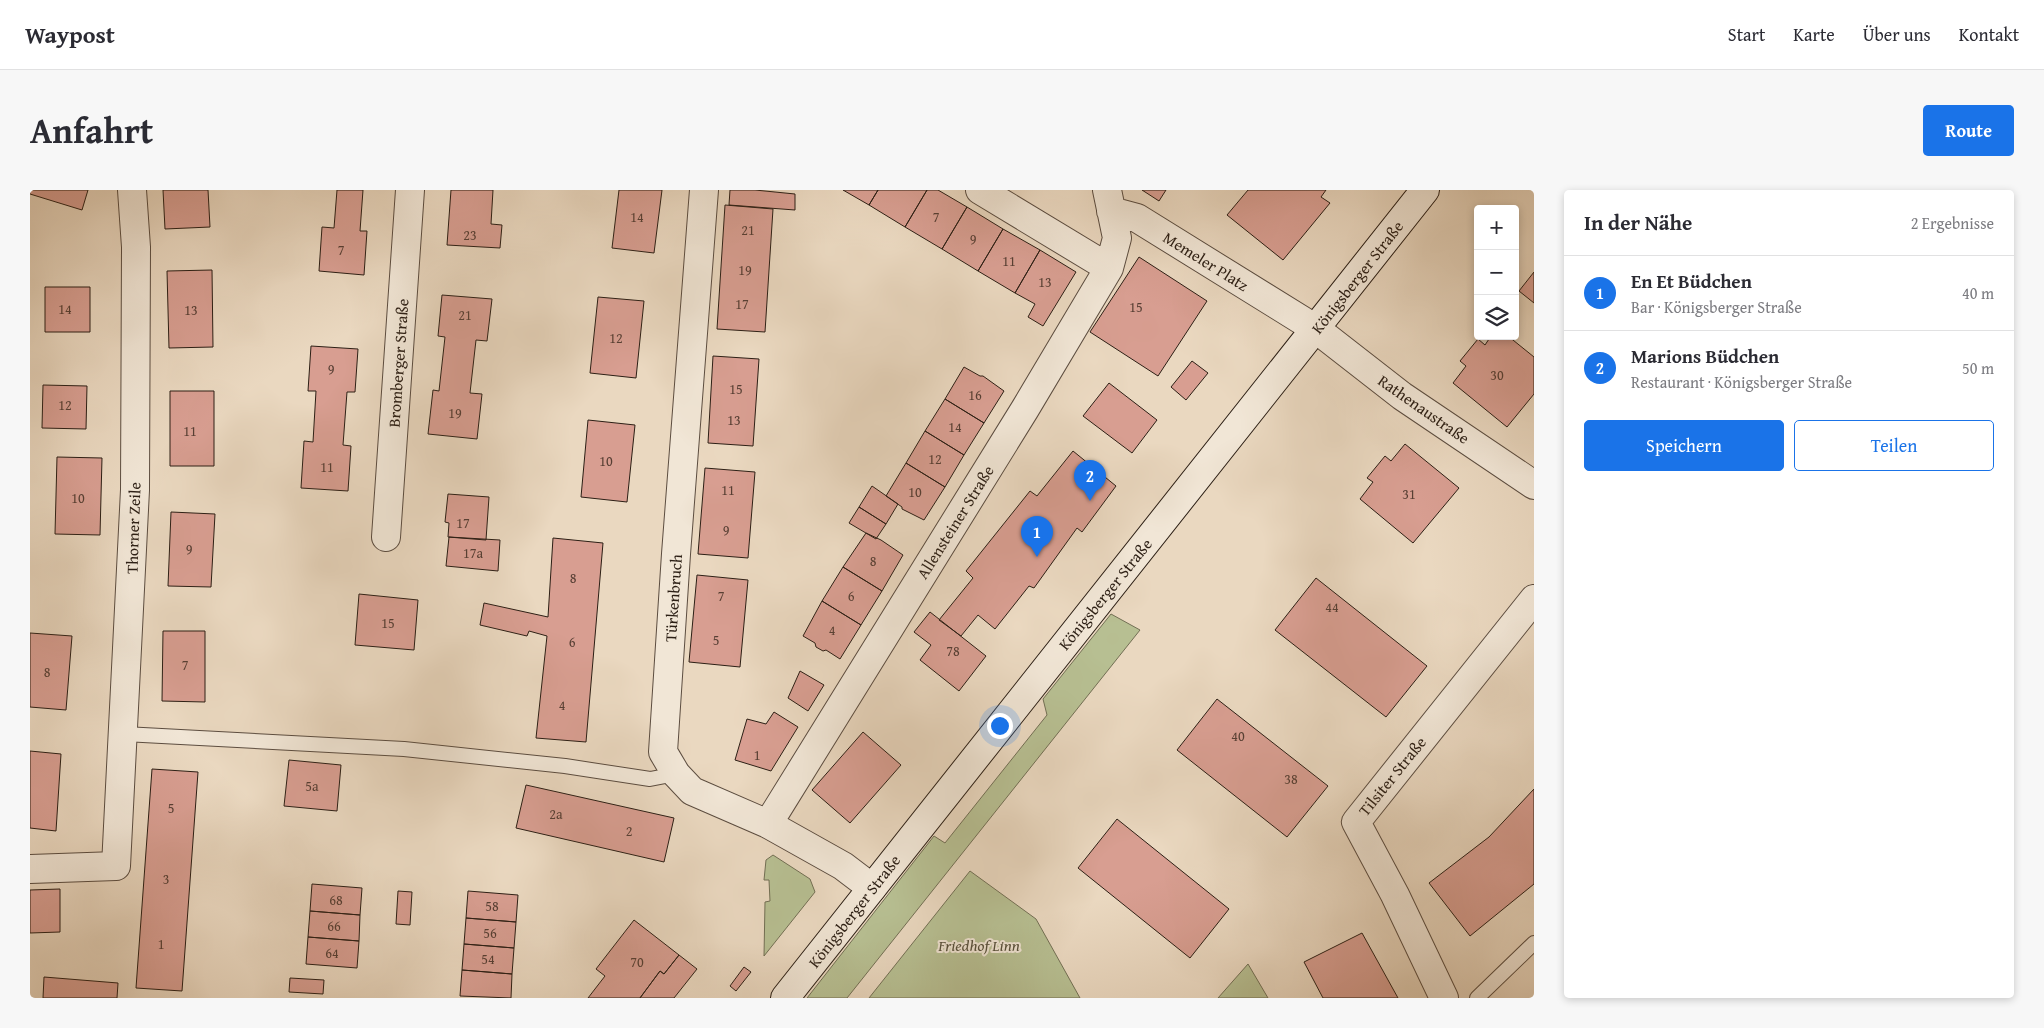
<!DOCTYPE html>
<html lang="de">
<head>
<meta charset="utf-8">
<style>
  :root { --surface:#fff; --page:#f7f7f7; --text:#2b2b33; --muted:#7c7c81; --line:#e1e1e2; --accent:#1a73e8 }
  body { margin:0; font-family:"Gentium Book Plus",serif; background:var(--page); color:var(--text) }
  .controls { position:absolute; right:15px; top:15px; display:grid; overflow:hidden; border-radius:5px; box-shadow:0 2px 8px #0003 }
  .controls button { width:45px; height:45px; display:grid; place-items:center; padding:0; border:0; border-bottom:1px solid var(--line); background:var(--surface); color:var(--text); font:25px sans-serif }
  .you { position:absolute; left:969px; top:535px; width:18px; height:18px; margin:-12px; border:4px solid #fff; border-radius:50%; background:#1a73e8; box-shadow:0 0 0 8px #1a73e833 }
  .badge { display:grid; place-items:center; width:32px; height:32px; border-radius:50%; background:var(--accent); color:#fff; font-size:16px; font-weight:700 }
  .pin { position:absolute; translate:-50% -41px; filter:drop-shadow(0 1px 2px #0008) }
  .pin::after { content:''; position:absolute; top:26px; width:18px; height:15px; background:inherit; clip-path:polygon(0 0,100% 0,50% 100%) }
  .list { margin:0; padding:0; list-style:none }
  h2 { display:flex; justify-content:space-between; align-items:center; height:65px; margin:0; padding:0 20px; font-size:21px }
  h2 small { font-size:16px; font-weight:400; color:var(--muted) }
  .list li { display:grid; grid-template-columns:32px 1fr auto; gap:15px; align-items:center; box-sizing:border-box; height:75px; padding:0 20px; border-top:1px solid var(--line) }
  .list b { display:block; font-size:19px; white-space:nowrap }
  .list p { margin:0; font-size:16px; white-space:nowrap; color:var(--muted) }
  .list em { font-size:16px; font-style:normal; color:var(--muted) }
  .actions { display:flex; gap:10px; padding:15px 20px }
  .actions a { flex:1; padding:11px 0; border:1px solid var(--accent); border-radius:5px; text-align:center; font-size:18px; color:var(--accent) }
  .actions .main { background:var(--accent); color:#fff }
  .icon { flex:none; width:28px; height:28px; fill:none; stroke:currentColor; stroke-width:2; stroke-linecap:round; stroke-linejoin:round }
  .map { position:relative; flex:none; width:1504px; height:808px; overflow:hidden; border-radius:5px }
  header { display:flex; align-items:center; gap:30px; box-sizing:border-box; height:70px; padding:0 25px; background:var(--surface); border-bottom:1px solid var(--line) }
  header strong { font-size:24px }
  nav { display:flex; gap:28px; margin-inline-start:auto; font-size:18px }
  .intro { display:flex; align-items:center; justify-content:space-between; box-sizing:border-box; height:120px; padding:0 30px }
  h1 { margin:0; font-size:35px }
  .button { padding:12px 22px; border-radius:5px; background:var(--accent); color:#fff; font-size:18px; font-weight:700 }
  main { display:flex; gap:30px; padding:0 30px }
  aside { flex:1; background:var(--surface); border-radius:5px; box-shadow:0 2px 8px #0003 }
  .map>svg:first-child { display:block }
  .green { fill:#b7bf92; stroke:#726f54 }
  .building { fill:#d89e91; stroke:#2c1f15 }
  .lines { fill:none; stroke-linecap:round; stroke-linejoin:round }
  .lane-casing { stroke:#5c4d40; stroke-width:16 }
  .street-casing { stroke:#5c4d40; stroke-width:30 }
  .secondary-casing { stroke:#2c1f15; stroke-width:30 }
  .lane { stroke:#f1e6d6; stroke-width:14 }
  .street { stroke:#f1e6d6; stroke-width:28 }
  .secondary { stroke:#f1e6d6; stroke-width:28 }
  .labels { text-anchor:middle; dominant-baseline:central; stroke-width:4; stroke-linejoin:round; paint-order:stroke }
  .number-label { font-size:14px; fill:#573f34 }
  .street-label { font-size:16px; fill:#2c1f15; stroke:#f1e6d6 }
  .park-label { font-size:16px; font-style:italic; fill:#564f3a; stroke:#f1e6d6 }
</style>
</head>
<body>
<header>
<strong>Waypost</strong>
<nav><a>Start</a><a>Karte</a><a>Über uns</a><a>Kontakt</a></nav>
</header>
<div class="intro"><h1>Anfahrt</h1><a class="button">Route</a></div>
<main>
<div class="map">
<svg width="1504" height="808" viewBox="0 0 1504 808">
  <rect width="100%" height="100%" fill="#ead8c0"/>
  <filter id="stains"><feTurbulence type="fractalNoise" baseFrequency=".004" numOctaves="4"/><feColorMatrix values="0 0 0 0 .2 0 0 0 0 .09 0 0 0 0 .02 0 0 0 .5 -.17"/></filter>
  <radialGradient id="worn" r=".72"><stop offset=".6" stop-color="#630" stop-opacity="0"/><stop offset="1" stop-color="#630" stop-opacity=".3"/></radialGradient>
  <path class="green" d="M1081,424L1110,440L817,808H777L904,646L915,653L1017,525L1013,509Z
    M743,665L780,689L785,702L734,766L735,712L740,711L739,690H734L736,670Z
    M940,681L1006,729L1050,808H839Z
    M1218,774L1238,808H1188Z"/>
  <path class="building" d="M0,0H58L52,20L0,4Z
    M133,0H178L180,37L135,39Z
    M307,0H333L330,41H337L334,85L289,81L292,37L304,38Z
    M421,0H463L461,34L472,35L470,58L417,55Z
    M589,0H632L624,63L582,58Z
    M700,0H725L765,4V20L699,15Z
    M813,0H848L839,15Z
    M848,0H897L875,37L839,15Z
    M897,0H908L937,17L912,59L875,37Z
    M1112,0H1136L1129,11Z
    M1218,0H1296L1291,7L1300,13L1253,70L1197,25Z
    M695,15L743,19L735,142L687,139Z
    M937,17L973,39L948,81L912,59Z
    M973,39L1010,60L985,103L948,81Z
    M1010,60L1046,82L1013,136L998,127L1005,114L985,103Z
    M1109,67L1177,111L1128,186L1060,142Z
    M182,80L183,157L139,158L137,81Z
    M1504,82V113L1489,101Z
    M15,97H60V142H15Z
    M412,105L462,109L457,151L446,150L440,203L452,204L447,249L398,244L403,200L409,201L415,147L408,146Z
    M568,107L614,111L606,188L560,183Z
    M1461,146H1478L1504,167V204L1477,237L1423,193L1436,176L1430,171L1448,149L1455,155Z
    M281,156L328,159L325,202H317L313,255L321,256L318,301L271,298L274,251L283,252L286,201H278Z
    M683,166L729,169L723,256L678,253Z
    M1162,171L1178,183L1156,210L1141,197Z
    M934,177L950,186H953L974,201L954,233L915,209Z
    M1079,193L1127,230L1102,263L1053,226Z
    M13,195L57,196L56,239L12,238Z
    M140,201H184V276H140Z
    M915,209L954,233L934,265L895,241Z
    M558,230L605,235L597,312L551,307Z
    M895,241L934,265L915,297L876,273Z
    M1375,254L1429,298L1383,353L1330,309L1343,292L1337,288L1355,266L1361,271Z
    M1043,261L1086,296L1052,342L1047,338L1004,398L999,396L965,439L948,425L931,446L909,430L943,388L936,381L1000,301L1007,306Z
    M27,267L72,268L70,345L25,344Z
    M876,273L915,297L894,330L872,319V317L856,306Z
    M675,278L725,282L718,368L668,364Z
    M842,296L868,314L856,334L829,317Z
    M418,304L459,307L456,350L418,347L419,333L415,332Z
    M829,317L856,334L846,349L819,333Z
    M141,322L185,324L181,397L138,396Z
    M836,343L851,350L873,365L852,401L813,377Z
    M419,347L470,350L468,381L416,376Z
    M523,348L573,353L556,552L506,548L517,446L499,441L497,446L450,435L454,413L518,427Z
    M813,377L852,401L831,435L792,411Z
    M667,385L718,390L710,477L659,472Z
    M1286,388L1397,476L1356,527L1245,440Z
    M329,404L388,410L384,460L325,455Z
    M792,411L831,435L810,469L796,460L793,461L786,457L785,453L773,446Z
    M900,422L956,466L929,501L890,470L901,455L884,442Z
    M133,441H175V512L132,511Z
    M0,443L42,446L36,520L0,517Z
    M770,481L794,495L778,521L758,508Z
    M1187,509L1298,596L1257,647L1147,560Z
    M744,522L768,537L741,581L705,570L717,529L736,534Z
    M833,542L871,575L820,633L782,600Z
    M0,561L31,564L26,641L0,638Z
    M259,570L311,575L307,621L254,616Z
    M122,579L168,582L152,801L106,798Z
    M496,595L644,628L634,672L486,638Z
    M1504,599V694L1440,746L1399,693L1459,647Z
    M1087,629L1199,719L1160,768L1048,678Z
    M282,694L332,698L330,725L280,721Z
    M30,699V742L0,743V700Z
    M368,701L382,702L380,735L366,734Z
    M438,701L488,705L486,732L436,728Z
    M280,721L330,725L329,751L278,747Z
    M436,728L486,732L484,758L434,754Z
    M604,730L649,765L634,784L630,781L610,808H558L575,786L566,779Z
    M1332,743L1368,808H1293L1274,772Z
    M278,747L329,751L327,778L276,774Z
    M434,754L484,758L482,784L432,780Z
    M649,765L667,779L644,808H610L630,781L634,784Z
    M714,777L721,782L706,801L700,796Z
    M432,780L482,784L481,808L430,806Z
    M14,787L88,793L87,808H13Z
    M260,788L294,790L293,804L259,802Z"/>
  <g class="lines">
    <defs>
      <path id="lane" d="M94,544L374,559L535,576L620,589L646,584
        M1447,808L1504,753"/>
      <path id="street" d="M674,0L646,364L633,562L646,584L662,601L738,634L813,676L842,698
        M950,0L1079,78
        M1081,21L1107,28L1286,139L1372,206L1504,295
        M356,347L380,0
        M738,634L995,219L1079,78L1087,48L1077,0
        M0,679L86,676L105,300L106,57L102,0
        M1414,808L1365,705L1326,632L1504,409"/>
      <path id="secondary" d="M755,808L1395,0"/>
    </defs>
    <use href="#lane" class="lane-casing"/>
    <use href="#street" class="street-casing"/>
    <use href="#secondary" class="secondary-casing"/>
    <use href="#lane" class="lane"/>
    <use href="#street" class="street"/>
    <use href="#secondary" class="secondary"/>
  </g>
  <g class="labels">
    <g class="number-label">
      <text x="607" y="27">14</text>
      <text x="906" y="27">7</text>
      <text x="718" y="40">21</text>
      <text x="440" y="45">23</text>
      <text x="943" y="49">9</text>
      <text x="311" y="60">7</text>
      <text x="979" y="71">11</text>
      <text x="715" y="80">19</text>
      <text x="1015" y="92">13</text>
      <text x="712" y="114">17</text>
      <text x="1106" y="117">15</text>
      <text x="35" y="119">14</text>
      <text x="161" y="120">13</text>
      <text x="435" y="125">21</text>
      <text x="586" y="148">12</text>
      <text x="301" y="179">9</text>
      <text x="1467" y="185">30</text>
      <text x="706" y="199">15</text>
      <text x="945" y="205">16</text>
      <text x="35" y="215">12</text>
      <text x="425" y="223">19</text>
      <text x="704" y="230">13</text>
      <text x="925" y="237">14</text>
      <text x="160" y="241">11</text>
      <text x="905" y="269">12</text>
      <text x="576" y="271">10</text>
      <text x="297" y="277">11</text>
      <text x="698" y="300">11</text>
      <text x="885" y="302">10</text>
      <text x="1379" y="304">31</text>
      <text x="48" y="308">10</text>
      <text x="433" y="333">17</text>
      <text x="696" y="340">9</text>
      <text x="159" y="359">9</text>
      <text x="443" y="363">17a</text>
      <text x="843" y="371">8</text>
      <text x="543" y="388">8</text>
      <text x="691" y="406">7</text>
      <text x="821" y="406">6</text>
      <text x="1302" y="417">44</text>
      <text x="358" y="433">15</text>
      <text x="802" y="440">4</text>
      <text x="686" y="450">5</text>
      <text x="542" y="452">6</text>
      <text x="923" y="461">78</text>
      <text x="155" y="475">7</text>
      <text x="17" y="482">8</text>
      <text x="532" y="515">4</text>
      <text x="1208" y="546">40</text>
      <text x="727" y="565">1</text>
      <text x="1261" y="589">38</text>
      <text x="282" y="596">5a</text>
      <text x="141" y="618">5</text>
      <text x="526" y="624">2a</text>
      <text x="599" y="641">2</text>
      <text x="136" y="689">3</text>
      <text x="306" y="710">68</text>
      <text x="462" y="716">58</text>
      <text x="304" y="736">66</text>
      <text x="460" y="743">56</text>
      <text x="131" y="754">1</text>
      <text x="302" y="763">64</text>
      <text x="458" y="769">54</text>
      <text x="607" y="772">70</text>
    </g>
    <g class="street-label">
      <text transform="translate(1176 71) rotate(32)">Memeler Platz</text>
      <text transform="translate(1327 87) rotate(-52)">Königsberger Straße</text>
      <text transform="translate(368 173) rotate(-86)">Bromberger Straße</text>
      <text transform="translate(1394 219) rotate(35)">Rathenaustraße</text>
      <text transform="translate(925 332) rotate(-58)">Allensteiner Straße</text>
      <text transform="translate(103 338) rotate(-88)">Thorner Zeile</text>
      <text transform="translate(1075 404) rotate(-51)">Königsberger Straße</text>
      <text transform="translate(643 408) rotate(-86)">Türkenbruch</text>
      <text transform="translate(1362 586) rotate(-51)">Tilsiter Straße</text>
      <text transform="translate(824 721) rotate(-52)">Königsberger Straße</text>
    </g>
    <g class="park-label">
      <text x="949" y="755">Friedhof Linn</text>
    </g>
  </g>
  <rect width="100%" height="100%" filter="url(#stains)"/>
  <rect width="100%" height="100%" fill="url(#worn)"/>
</svg>
<div class="controls">
<button>+</button>
<button>−</button>
<button><svg class="icon" aria-label="layers" viewBox="0 0 24 24"><path d="M12 4l9 5-9 5-9-5zM3 14l9 5 9-5"/></svg></button>
</div>
<div class="you"></div>
<div class="pin badge" style="left:1007px;top:367px">1</div>
<div class="pin badge" style="left:1060px;top:311px">2</div>
</div>
<aside>
<h2>In der Nähe<small>2 Ergebnisse</small></h2>
<ul class="list">
<li><span class="badge">1</span><div><b>En Et Büdchen</b><p>Bar · Königsberger Straße</p></div><em>40 m</em></li>
<li><span class="badge">2</span><div><b>Marions Büdchen</b><p>Restaurant · Königsberger Straße</p></div><em>50 m</em></li>
</ul>
<div class="actions"><a class="main">Speichern</a><a>Teilen</a></div>
</aside>
</main>
</body>
</html>
